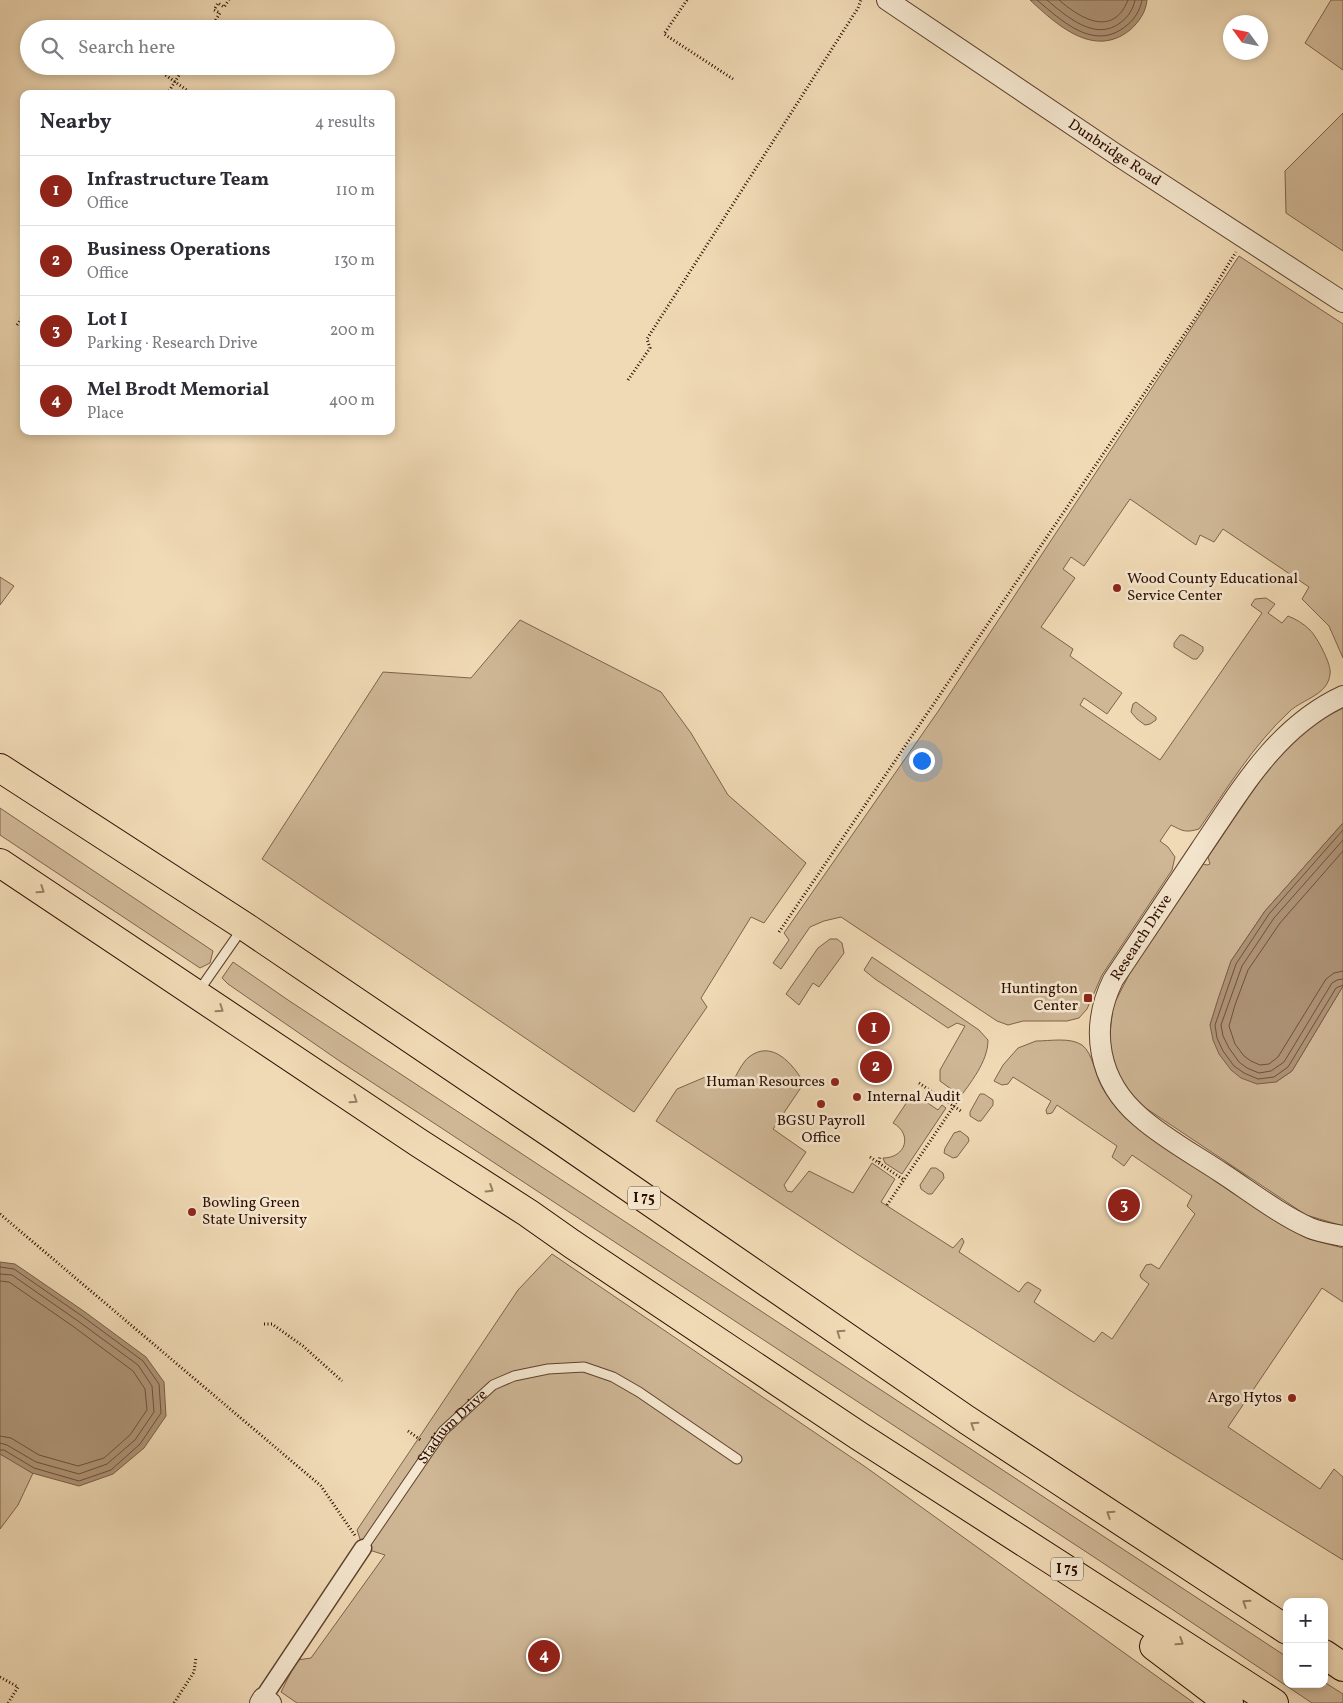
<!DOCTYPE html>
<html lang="en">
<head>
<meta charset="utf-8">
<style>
  :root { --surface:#fff; --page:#f7f7f7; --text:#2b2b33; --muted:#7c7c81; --line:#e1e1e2; --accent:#8f2418 }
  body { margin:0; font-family:Vollkorn,serif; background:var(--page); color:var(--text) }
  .controls { position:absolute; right:15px; bottom:15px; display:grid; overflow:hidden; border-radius:10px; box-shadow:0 2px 8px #0003 }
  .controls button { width:45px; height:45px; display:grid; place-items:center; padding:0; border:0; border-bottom:1px solid var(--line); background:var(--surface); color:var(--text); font:25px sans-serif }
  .compass { position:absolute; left:1223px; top:15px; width:45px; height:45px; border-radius:50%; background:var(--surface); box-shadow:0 2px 8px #0003; rotate:303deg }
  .you { position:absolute; left:921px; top:760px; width:18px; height:18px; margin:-12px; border:4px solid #fff; border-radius:50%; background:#1a73e8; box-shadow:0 0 0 8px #1a73e833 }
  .badge { display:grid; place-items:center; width:32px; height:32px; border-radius:50%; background:var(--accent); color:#fff; font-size:16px; font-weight:700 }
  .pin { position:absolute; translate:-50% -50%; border:2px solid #fff; box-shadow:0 1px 5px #0006 }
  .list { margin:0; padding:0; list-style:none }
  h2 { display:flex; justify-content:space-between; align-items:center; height:65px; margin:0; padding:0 20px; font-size:21px }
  h2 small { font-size:16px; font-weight:400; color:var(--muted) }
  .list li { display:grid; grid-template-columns:32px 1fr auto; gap:15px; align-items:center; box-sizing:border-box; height:70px; padding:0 20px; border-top:1px solid var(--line) }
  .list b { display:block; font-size:19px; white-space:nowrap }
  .list p { margin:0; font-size:16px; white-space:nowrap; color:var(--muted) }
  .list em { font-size:16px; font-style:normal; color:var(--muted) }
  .icon { flex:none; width:28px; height:28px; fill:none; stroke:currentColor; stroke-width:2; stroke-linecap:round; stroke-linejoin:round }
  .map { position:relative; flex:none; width:1343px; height:1703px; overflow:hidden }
  .search { position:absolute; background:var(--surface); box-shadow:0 2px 8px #0003; left:20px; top:20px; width:375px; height:55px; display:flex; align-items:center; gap:12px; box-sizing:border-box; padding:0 18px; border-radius:28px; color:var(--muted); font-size:19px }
  .panel { position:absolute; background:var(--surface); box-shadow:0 2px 8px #0003; left:20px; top:90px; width:375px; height:345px; border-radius:10px }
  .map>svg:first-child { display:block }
  .green { fill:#cfb796; stroke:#7e624b }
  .water { fill:#ae9477; stroke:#7a5e47 }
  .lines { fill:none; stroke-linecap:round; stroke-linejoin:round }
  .shore { stroke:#6e503c; stroke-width:1 }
  .service-casing { stroke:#5e402d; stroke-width:11 }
  .minor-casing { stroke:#5e402d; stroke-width:19 }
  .tertiary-casing { stroke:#5e402d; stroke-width:22 }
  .motorway-casing { stroke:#2d0d00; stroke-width:30 }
  .path { stroke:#2d0d00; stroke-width:3; stroke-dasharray:1 2.5; stroke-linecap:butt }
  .service { stroke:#f5e7cf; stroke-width:9 }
  .minor { stroke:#f5e7cf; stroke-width:16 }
  .tertiary { stroke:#f5e7cf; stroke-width:20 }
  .motorway { stroke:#f0dab5; stroke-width:28 }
  .oneway { stroke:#987e64 }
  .poi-dot { fill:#8f2418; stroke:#f5e7cf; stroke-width:2 }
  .labels { text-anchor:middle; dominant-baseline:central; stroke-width:5; stroke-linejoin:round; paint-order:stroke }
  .shield { fill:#f5e7cf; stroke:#694e3e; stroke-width:1 }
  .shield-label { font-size:14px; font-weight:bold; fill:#2d0d00 }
  .street-label { font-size:15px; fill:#2d0d00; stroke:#f5e7cf }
  .poi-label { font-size:15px; fill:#2d0d00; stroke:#f5e7cf; text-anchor:start }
</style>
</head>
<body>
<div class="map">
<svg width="1343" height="1703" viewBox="0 0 1343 1703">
  <rect width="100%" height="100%" fill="#f0dab5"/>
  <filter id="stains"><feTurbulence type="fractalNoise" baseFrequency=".004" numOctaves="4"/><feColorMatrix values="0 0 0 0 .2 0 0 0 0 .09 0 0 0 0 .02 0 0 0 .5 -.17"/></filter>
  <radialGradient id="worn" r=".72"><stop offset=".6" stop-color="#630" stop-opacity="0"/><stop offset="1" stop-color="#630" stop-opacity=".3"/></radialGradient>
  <path class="green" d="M1331,0H1343V70L1305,43Z
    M1343,113V251L1286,213L1285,171Z
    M1239,256L1343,324V658L1329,626L1302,599L1309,587L1223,529L1214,542L1200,535L1196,545L1130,499L1084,566L1071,557L1063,569L1075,578L1041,627L1073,649L1070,656L1122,693L1107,714L1084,698L1080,705L1160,760L1262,613L1251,605L1255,599L1266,598L1275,604L1268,613L1282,623L1288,616C1296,619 1304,624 1310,630C1317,637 1332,665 1330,674C1328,695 1303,699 1290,711C1253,745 1227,789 1199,829C1185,833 1183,831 1171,825L1160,841L1168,847L1175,857L1172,870L1102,975L1087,1009L1079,1018L1067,1021H1023L1008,1025L997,1021L841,917L824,921L810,927L781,969L773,963L789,940L784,933L939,710Z
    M0,577L14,586L0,605Z
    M520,620L661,692L691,733L728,795L806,863L764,923L751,917L701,998L707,1007L634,1112L262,859L383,672L471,678Z
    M1180,635H1183L1203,647V651L1197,659H1193L1174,647V643Z
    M1136,702L1156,717V720L1150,724L1145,725L1137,719L1131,712L1133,704Z
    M1343,708V823L1265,911L1231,961L1210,1025L1276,1082L1292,1071L1343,986V1226L1306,1215L1138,1103L1118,1076L1109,1043L1113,1006L1133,967L1203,864L1207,865L1210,864L1208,857L1283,747L1317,721Z
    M0,808L213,951L210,963L200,968L0,835Z
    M830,939H837L842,943L844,953L819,987L813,983L799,1005L786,994L818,948Z
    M872,957L979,1030L988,1040C988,1062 970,1083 958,1100L948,1095L951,1089L940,1081V1070L965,1026L957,1023L948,1028L875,979L864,970Z
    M233,962L288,1000L1287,1657V1684H1324V1682L1343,1694V1703H1312L1103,1563L341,1062L228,984L222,978Z
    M1036,1041C1050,1041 1070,1037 1082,1045C1093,1053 1095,1075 1102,1087C1110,1102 1122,1115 1135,1126L1282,1225L1309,1239L1343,1248V1302L1322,1288L1228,1427L1320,1489L1334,1469L1343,1477V1560L1069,1390L857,1254L656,1121L677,1089L710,1075L730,1087C734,1080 742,1062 749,1057C772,1039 793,1064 804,1083L773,1129L806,1152L784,1185L787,1191L792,1192L809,1171L853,1193L872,1163L895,1179L881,1202L953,1248L962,1238L964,1242L959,1252L1019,1292L1025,1284L1028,1282L1041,1290L1034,1302L1094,1342L1102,1332L1112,1339L1149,1284L1141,1278L1140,1275L1146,1265L1151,1264L1159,1269L1195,1214L1187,1206L1192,1196L1132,1155L1124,1166L1112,1157L1117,1146L1057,1105L1052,1113L1047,1114L1046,1110L1051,1101L1013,1077L1008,1084L1002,1085L994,1081L1003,1065L1018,1048Z
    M913,1093L938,1110L942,1105L946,1108L902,1174L885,1163L883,1158C906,1158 913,1134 893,1123Z
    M980,1094H984L993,1100V1105L981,1121H978L970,1116V1112Z
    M960,1131L968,1137L969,1141L957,1157L953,1158L944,1153L945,1148L954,1133Z
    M931,1168H936L943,1173L944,1178L932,1194H928L921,1189L920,1185Z
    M552,1254L867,1468L1194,1703H297L281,1692L297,1660L311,1658L385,1555L363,1548L357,1530L518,1290Z
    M0,1453L33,1473L18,1505L0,1529Z"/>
  <path class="water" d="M1030,0H1147C1146,12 1139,22 1130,30C1094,59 1057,25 1030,0Z
    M1343,823V986L1292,1071L1276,1082L1257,1084L1241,1078L1231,1070L1219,1054L1213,1040L1210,1025L1218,999L1231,961L1265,911Z
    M0,1262L15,1264L85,1312L146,1357L164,1382L166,1416L144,1448L113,1474L79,1486L32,1473L0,1454Z"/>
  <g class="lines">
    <path class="shore" d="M1037,0C1062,21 1094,52 1126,26C1134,20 1140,11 1142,0
      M1047,0C1066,16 1095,42 1120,23C1128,17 1133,10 1135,0
      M1059,0C1081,19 1113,38 1128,0
      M1343,830L1269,914L1236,964L1215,1025L1217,1038L1223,1051L1234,1066L1244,1073L1258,1079L1274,1077L1288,1067L1336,988L1343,985
      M1343,840L1274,918L1242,966L1221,1025L1223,1036L1229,1048L1239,1062L1247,1068L1259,1073L1271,1071L1284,1062L1332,983L1337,980L1343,979
      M1343,851L1280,923L1248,970L1235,1005L1229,1026L1235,1044L1244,1056L1251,1061L1260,1065L1269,1064L1278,1057L1326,979L1334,973L1343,971
      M0,1267L14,1269L82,1316L143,1361L159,1384L161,1413L140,1444L111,1470L79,1481L34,1468L4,1450H0
      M0,1274L12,1275L78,1321L138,1365L152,1386L154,1412L135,1440L107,1464L79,1474L36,1462L7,1445L0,1443
      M0,1281L9,1282L74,1327L133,1371L145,1389L147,1410L130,1435L104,1458L78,1466L39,1455L11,1438L0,1436"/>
    <defs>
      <g id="service">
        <path d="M198,992L242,929"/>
        <path id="s1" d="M363,1548L443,1431L493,1385L514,1376L548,1369L584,1367L613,1377L639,1392L737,1459"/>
      </g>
      <path id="minor" d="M263,1698L363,1548"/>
      <g id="tertiary">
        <path id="s2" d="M887,0L1117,155L1343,302"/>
        <path d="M1343,696C1276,727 1240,791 1200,850C1171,893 1142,936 1113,980C1089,1029 1098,1081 1140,1117C1165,1139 1195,1155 1222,1173C1251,1192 1279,1214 1310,1228C1320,1232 1332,1234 1343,1236"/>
        <path d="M260,1703L263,1698L271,1703"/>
      </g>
      <path id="motorway" d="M0,768L244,926L556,1137L967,1420L1287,1630
        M0,863L419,1143L528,1213L572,1244L859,1436L1274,1703
        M1154,1646L1229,1703
        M1324,1654L1343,1667"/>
    </defs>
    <use href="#service" class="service-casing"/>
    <use href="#minor" class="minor-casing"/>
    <use href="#tertiary" class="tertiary-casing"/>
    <use href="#motorway" class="motorway-casing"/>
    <path class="path" d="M687,0L664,34L733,79
      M210,29L220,13L214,10L218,3L224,7L229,0
      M157,69L188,91
      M167,94L185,66
      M17,325L24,314
      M628,380L650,348L647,339L858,8L861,0
      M779,932L1194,320L1236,252
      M919,1083L961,1111
      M870,1157L904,1180
      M879,1162L880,1157
      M887,1205L958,1100
      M0,1214L321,1486L356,1537
      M264,1324H272L303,1346L342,1381
      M408,1431L422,1441
      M0,1677L18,1687L8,1703
      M174,1703L194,1672L196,1657"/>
    <use href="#service" class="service"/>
    <use href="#minor" class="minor"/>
    <use href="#tertiary" class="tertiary"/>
    <use href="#motorway" class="motorway"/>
  </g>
  <defs><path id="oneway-chevron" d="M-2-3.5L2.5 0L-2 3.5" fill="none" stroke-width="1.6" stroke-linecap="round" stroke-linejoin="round" transform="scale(1.25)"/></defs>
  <g class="oneway">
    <use href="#oneway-chevron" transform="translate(41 890) rotate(34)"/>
    <use href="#oneway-chevron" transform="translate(220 1009) rotate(34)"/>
    <use href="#oneway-chevron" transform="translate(354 1100) rotate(34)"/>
    <use href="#oneway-chevron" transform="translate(490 1189) rotate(32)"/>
    <use href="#oneway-chevron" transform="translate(840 1333) rotate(-145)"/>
    <use href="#oneway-chevron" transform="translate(974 1425) rotate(-147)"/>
    <use href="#oneway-chevron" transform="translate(1110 1514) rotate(-147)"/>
    <use href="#oneway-chevron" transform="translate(1246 1603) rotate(-147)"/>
    <use href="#oneway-chevron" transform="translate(1180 1642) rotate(33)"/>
  </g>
  <g class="poi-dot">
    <circle cx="1117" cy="588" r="5"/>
    <rect x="1083" y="993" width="10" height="10" rx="2.5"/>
    <circle cx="835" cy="1082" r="5"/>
    <circle cx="857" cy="1097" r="5"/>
    <circle cx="821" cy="1104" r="5"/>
    <circle cx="192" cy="1212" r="5"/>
    <circle cx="1292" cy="1398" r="5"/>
  </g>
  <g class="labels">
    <g class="shield">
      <rect x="628" y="1186.5" width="32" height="23" rx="4"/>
      <rect x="1051" y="1557.5" width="32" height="23" rx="4"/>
    </g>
    <g class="shield-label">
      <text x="644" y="1198">I 75</text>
      <text x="1067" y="1569">I 75</text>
    </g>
    <g class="street-label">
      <text stroke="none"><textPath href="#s2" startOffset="274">Dunbridge Road</textPath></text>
      <text transform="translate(1142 938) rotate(-57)">Research Drive</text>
      <text stroke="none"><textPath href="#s1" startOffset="151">Stadium Drive</textPath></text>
    </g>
    <g class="poi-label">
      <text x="1127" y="579">Wood County Educational<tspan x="1127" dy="17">Service Center</tspan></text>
      <text x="1078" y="989" text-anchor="end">Huntington<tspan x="1078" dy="17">Center</tspan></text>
      <text x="825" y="1082" text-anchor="end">Human Resources</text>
      <text x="867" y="1097">Internal Audit</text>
      <text x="821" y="1121" text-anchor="middle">BGSU Payroll<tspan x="821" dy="17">Office</tspan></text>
      <text x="202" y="1203">Bowling Green<tspan x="202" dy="17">State University</tspan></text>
      <text x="1282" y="1398" text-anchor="end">Argo Hytos</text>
    </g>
  </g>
  <rect width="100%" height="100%" filter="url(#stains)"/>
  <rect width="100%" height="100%" fill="url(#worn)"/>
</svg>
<div class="controls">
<button>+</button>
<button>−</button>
</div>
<svg class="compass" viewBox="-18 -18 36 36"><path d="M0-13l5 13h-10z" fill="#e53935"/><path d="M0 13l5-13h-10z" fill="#7c7c81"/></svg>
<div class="you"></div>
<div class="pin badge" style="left:874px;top:1028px">1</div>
<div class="pin badge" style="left:876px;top:1067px">2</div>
<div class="pin badge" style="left:1124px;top:1205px">3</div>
<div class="pin badge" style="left:544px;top:1656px">4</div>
<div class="search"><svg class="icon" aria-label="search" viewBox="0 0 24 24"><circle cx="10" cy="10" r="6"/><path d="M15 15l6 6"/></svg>Search here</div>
<section class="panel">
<h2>Nearby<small>4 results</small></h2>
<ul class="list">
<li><span class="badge">1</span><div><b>Infrastructure Team</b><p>Office</p></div><em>110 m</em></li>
<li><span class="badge">2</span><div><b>Business Operations</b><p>Office</p></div><em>130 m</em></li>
<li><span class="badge">3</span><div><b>Lot I</b><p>Parking · Research Drive</p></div><em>200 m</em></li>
<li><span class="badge">4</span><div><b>Mel Brodt Memorial</b><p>Place</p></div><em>400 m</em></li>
</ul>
</section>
</div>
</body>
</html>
